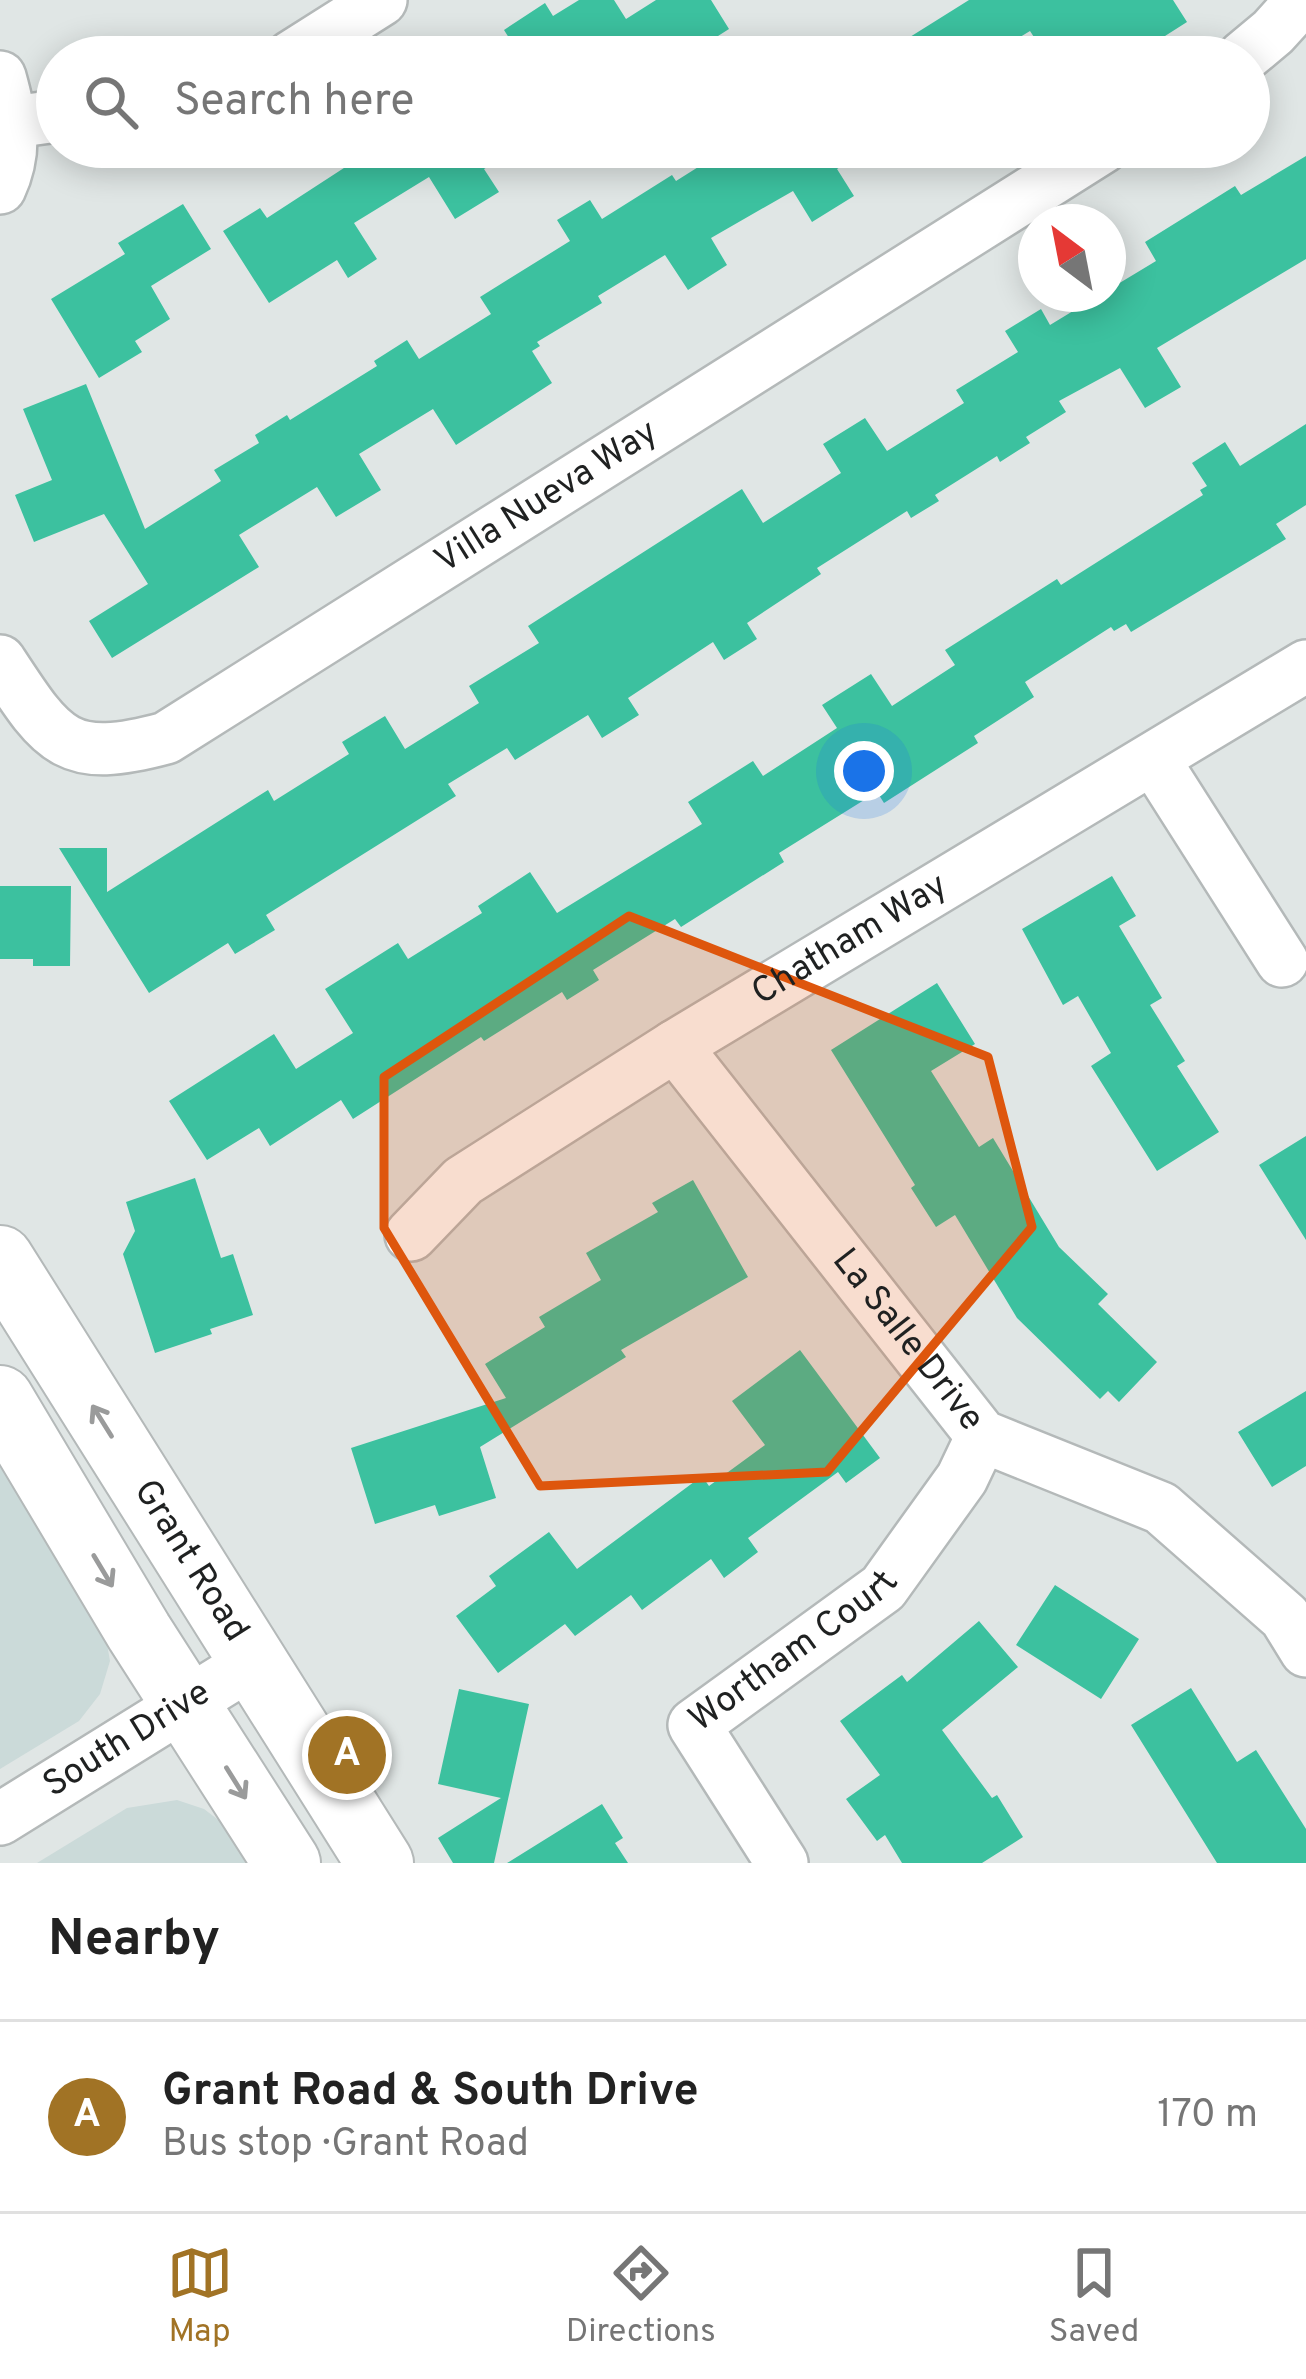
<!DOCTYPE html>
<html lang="en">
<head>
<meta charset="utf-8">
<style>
  :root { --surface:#fff; --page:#f6f6f6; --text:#222; --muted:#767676; --line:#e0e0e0; --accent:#a17325 }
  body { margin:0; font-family:Overpass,sans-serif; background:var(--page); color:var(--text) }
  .compass { position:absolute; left:1018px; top:204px; width:108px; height:108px; border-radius:50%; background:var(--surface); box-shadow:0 6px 30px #0003; rotate:328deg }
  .you { position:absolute; left:864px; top:771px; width:42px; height:42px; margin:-30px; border:9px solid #fff; border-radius:50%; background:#1a73e8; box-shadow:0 0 0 18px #1a73e833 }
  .badge { display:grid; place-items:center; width:78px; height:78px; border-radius:50%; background:var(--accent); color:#fff; font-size:39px; font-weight:700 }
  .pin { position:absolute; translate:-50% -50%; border:6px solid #fff; box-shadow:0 3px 12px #0006 }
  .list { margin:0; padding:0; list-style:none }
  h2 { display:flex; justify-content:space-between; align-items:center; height:156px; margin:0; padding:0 48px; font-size:51px }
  h2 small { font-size:39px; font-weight:400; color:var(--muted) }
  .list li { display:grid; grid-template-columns:78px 1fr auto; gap:36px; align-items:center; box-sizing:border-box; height:192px; padding:0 48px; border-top:3px solid var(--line) }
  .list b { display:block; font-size:45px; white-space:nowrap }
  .list p { margin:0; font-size:39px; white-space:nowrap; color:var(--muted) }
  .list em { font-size:39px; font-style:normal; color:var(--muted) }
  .icon { flex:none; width:66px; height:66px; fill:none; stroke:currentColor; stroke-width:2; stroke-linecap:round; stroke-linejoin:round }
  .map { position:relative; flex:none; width:1306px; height:1863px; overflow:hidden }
  .search { position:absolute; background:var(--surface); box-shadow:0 6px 30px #0003; left:36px; right:36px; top:36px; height:132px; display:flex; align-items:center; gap:30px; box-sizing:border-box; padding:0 42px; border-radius:66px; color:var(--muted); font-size:45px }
  .sheet { height:348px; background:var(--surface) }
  nav { display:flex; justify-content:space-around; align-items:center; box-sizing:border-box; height:168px; border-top:3px solid var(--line); background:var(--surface); font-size:33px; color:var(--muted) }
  nav a { display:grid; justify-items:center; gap:6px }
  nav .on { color:var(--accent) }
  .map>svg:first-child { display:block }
  .built { fill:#cbdad9 }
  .building { fill:#3cc19f }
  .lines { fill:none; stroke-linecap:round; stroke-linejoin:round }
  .street-casing { stroke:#b4b9b9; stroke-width:56 }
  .secondary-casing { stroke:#b4b9b9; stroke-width:70 }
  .street { stroke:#fff; stroke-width:51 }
  .secondary { stroke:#fff; stroke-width:66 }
  .oneway { stroke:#9a9b9b }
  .marked { fill:#de560d; fill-opacity:0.2; stroke:#de560d; stroke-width:9; stroke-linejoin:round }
  .labels { text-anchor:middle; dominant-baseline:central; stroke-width:9; stroke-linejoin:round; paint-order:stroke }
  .street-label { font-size:36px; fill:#1f2121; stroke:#edf3f3 }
</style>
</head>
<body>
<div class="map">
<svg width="1306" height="1863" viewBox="0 0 1306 1863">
  <rect width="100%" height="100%" fill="#e0e6e5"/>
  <path class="built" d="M0,1465L98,1621L106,1638L110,1661L100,1694L79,1721L0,1769Z
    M177,1800L204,1809L229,1828L250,1863H37L127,1808Z"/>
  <path class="building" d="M579,0H614L626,19L656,0H711L729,29L685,57H521L504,30L545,3L553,16Z
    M969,0H1173L1187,22L1132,57H1117L1106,40L1079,57H1047L1030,31L987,57H878Z
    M335,147H519L484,169L499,192L455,219L429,177L354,223L377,259L348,278L337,260L269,303L223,231L260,208L267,218L347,166Z
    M730,147H871L837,169L854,196L812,222L793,191L711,238L727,265L688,290L665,255L598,296L602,303L537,342L540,346L532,351L552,383L456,445L433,409L359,454L381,490L336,517L317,487L239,535L259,567L112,658L89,621L148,584L104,514L34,542L15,495L52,480L23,409L86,384L145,529L221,481L214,470L259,443L255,435L287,415L290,420L377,366L374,361L407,340L419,359L491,314L480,297L570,241L557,220L590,200L602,219L672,175L676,181Z
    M1306,156V259L1157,348L1181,387L1145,408L1120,368L1059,401L1066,412L1026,437L1030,443L1000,462L997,456L935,495L939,501L911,518L907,511L817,568L821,574L747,623L757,639L724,660L713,642L628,698L639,715L602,738L588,715L515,760L507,748L448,784L456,796L266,915L275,930L235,954L228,943L149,993L59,848H107V892L268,790L274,801L349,754L342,742L385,716L405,749L479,703L469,686L539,643L528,626L742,489L763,523L841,473L823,444L865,418L887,451L964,403L956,390L1018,352L1005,331L1041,309L1050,325L1101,294H1108V290L1156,261L1145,242L1235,186L1241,195Z
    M183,204L211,249L151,286L170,319L135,341L142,352L99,378L51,299L125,254L118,243Z
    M1306,424V505L1276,524L1286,539L1131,632L1126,624L1114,631L1111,627L1025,682L1034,697L974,736L978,743L884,803L877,792L779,853L784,862L681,927L675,919L593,970L599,980L567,1000L562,992L484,1041L481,1037L353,1119L341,1100L270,1146L259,1128L207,1160L169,1101L274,1034L296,1069L353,1033L325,989L398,943L408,959L482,913L478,906L530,872L557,913L702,824L688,802L753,761L763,776L837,728L822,705L871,674L892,706L955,665L945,650L1057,579L1061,585L1203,495L1200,490L1207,486L1192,463L1225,442L1240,466Z
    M1112,876L1136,916L1119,926L1162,998L1150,1005L1185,1061L1177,1066L1219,1132L1157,1171L1091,1066L1111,1053L1078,996L1063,1005L1022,929Z
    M0,886H71L70,966H33V959H0Z
    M937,983L975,1044L931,1071L979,1147L993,1138L1059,1247L1108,1294L1098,1304L1157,1362L1119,1402L1108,1391L1100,1399L1017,1318L955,1215L936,1227L911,1188L915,1185L831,1050Z
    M1306,1136V1240L1259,1165Z
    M195,1178L221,1258L233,1254L253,1315L210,1329L212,1334L155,1353L123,1254L135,1231L126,1202Z
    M693,1180L748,1277L621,1350L626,1357L480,1447L496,1498L439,1516L435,1505L375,1524L351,1448L506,1398L485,1364L545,1327L539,1317L601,1280L586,1253L658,1212L652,1203Z
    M800,1350L880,1458L846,1483L838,1472L748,1538L758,1552L724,1578L711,1559L642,1610L631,1595L575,1636L565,1624L498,1673L456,1616L496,1586L489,1576L549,1532L577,1569L702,1476L709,1486L765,1445L732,1401Z
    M1306,1391V1466L1272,1487L1238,1432Z
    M1055,1585L1139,1639L1101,1699L1016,1645Z
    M979,1621L1018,1667L942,1730L992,1798L997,1795L1023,1837L982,1863H902L885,1835L877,1841L846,1799L880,1775L840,1721L902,1675L907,1682Z
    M1191,1688L1237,1762L1256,1750L1306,1829V1863H1217L1131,1725Z
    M459,1689L529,1704L494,1863H453L438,1838L501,1798L438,1784Z
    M602,1804L623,1838L615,1843L628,1863H507Z"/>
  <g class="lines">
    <defs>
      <g id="street">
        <path d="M291,57L381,0"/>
        <path d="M1243,57L1273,32L1302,0"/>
        <path d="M0,77C11,116 18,150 0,188"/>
        <path d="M13,122L57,116"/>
        <path id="s1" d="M0,661C53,742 66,765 166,738L1103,147"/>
        <path d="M1154,760L1282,961"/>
        <path id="s2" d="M675,1046L982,1436L1161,1508L1285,1617L1306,1651"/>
        <path id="s3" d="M411,1235L463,1181L675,1046L1306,666"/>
        <path id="s4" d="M0,1819L253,1662"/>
        <path id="s5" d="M782,1863L694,1725L883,1588L962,1478L982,1436"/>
      </g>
      <g id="secondary">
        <path id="s6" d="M0,1259L380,1863"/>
        <path d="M0,1399L139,1632L287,1863"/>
      </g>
    </defs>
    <use href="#street" class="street-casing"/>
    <use href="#secondary" class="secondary-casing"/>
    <use href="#street" class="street"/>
    <use href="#secondary" class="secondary"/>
  </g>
  <defs><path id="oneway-shaft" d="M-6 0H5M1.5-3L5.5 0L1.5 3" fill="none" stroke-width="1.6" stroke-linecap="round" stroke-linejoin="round" transform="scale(3)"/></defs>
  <g class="oneway">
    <use href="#oneway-shaft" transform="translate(102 1421) rotate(-122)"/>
    <use href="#oneway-shaft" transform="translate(103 1571) rotate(59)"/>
    <use href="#oneway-shaft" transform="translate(236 1783) rotate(58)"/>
  </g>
  <path class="marked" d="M629,916L988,1057L1032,1227L827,1472L540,1486L384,1228V1077Z"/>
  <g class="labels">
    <g class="street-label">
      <text stroke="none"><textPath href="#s1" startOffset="657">Villa Nueva Way</textPath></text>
      <text stroke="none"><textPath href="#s3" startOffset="531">Chatham Way</textPath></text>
      <text stroke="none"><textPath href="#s2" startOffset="375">La Salle Drive</textPath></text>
      <text stroke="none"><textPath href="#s6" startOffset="357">Grant Road</textPath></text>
      <text stroke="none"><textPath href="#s5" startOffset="288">Wortham Court</textPath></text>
      <text stroke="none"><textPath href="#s4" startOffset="150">South Drive</textPath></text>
    </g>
  </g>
</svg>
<svg class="compass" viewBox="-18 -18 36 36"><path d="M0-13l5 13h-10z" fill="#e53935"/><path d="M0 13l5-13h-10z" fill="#767676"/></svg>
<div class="you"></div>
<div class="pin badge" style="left:347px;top:1755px">A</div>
<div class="search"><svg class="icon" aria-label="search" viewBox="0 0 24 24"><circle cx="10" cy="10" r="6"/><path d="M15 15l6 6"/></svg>Search here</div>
</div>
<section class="sheet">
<h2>Nearby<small></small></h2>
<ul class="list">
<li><span class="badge">A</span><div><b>Grant Road &amp; South Drive</b><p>Bus stop · Grant Road</p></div><em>170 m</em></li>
</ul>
</section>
<nav>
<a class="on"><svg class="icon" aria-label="map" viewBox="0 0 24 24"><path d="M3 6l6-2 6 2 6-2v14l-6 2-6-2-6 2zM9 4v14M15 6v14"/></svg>Map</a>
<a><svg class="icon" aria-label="directions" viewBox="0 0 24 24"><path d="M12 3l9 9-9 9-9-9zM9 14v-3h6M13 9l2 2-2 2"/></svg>Directions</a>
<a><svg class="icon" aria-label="saved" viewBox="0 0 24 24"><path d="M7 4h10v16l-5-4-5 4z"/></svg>Saved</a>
</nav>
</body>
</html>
